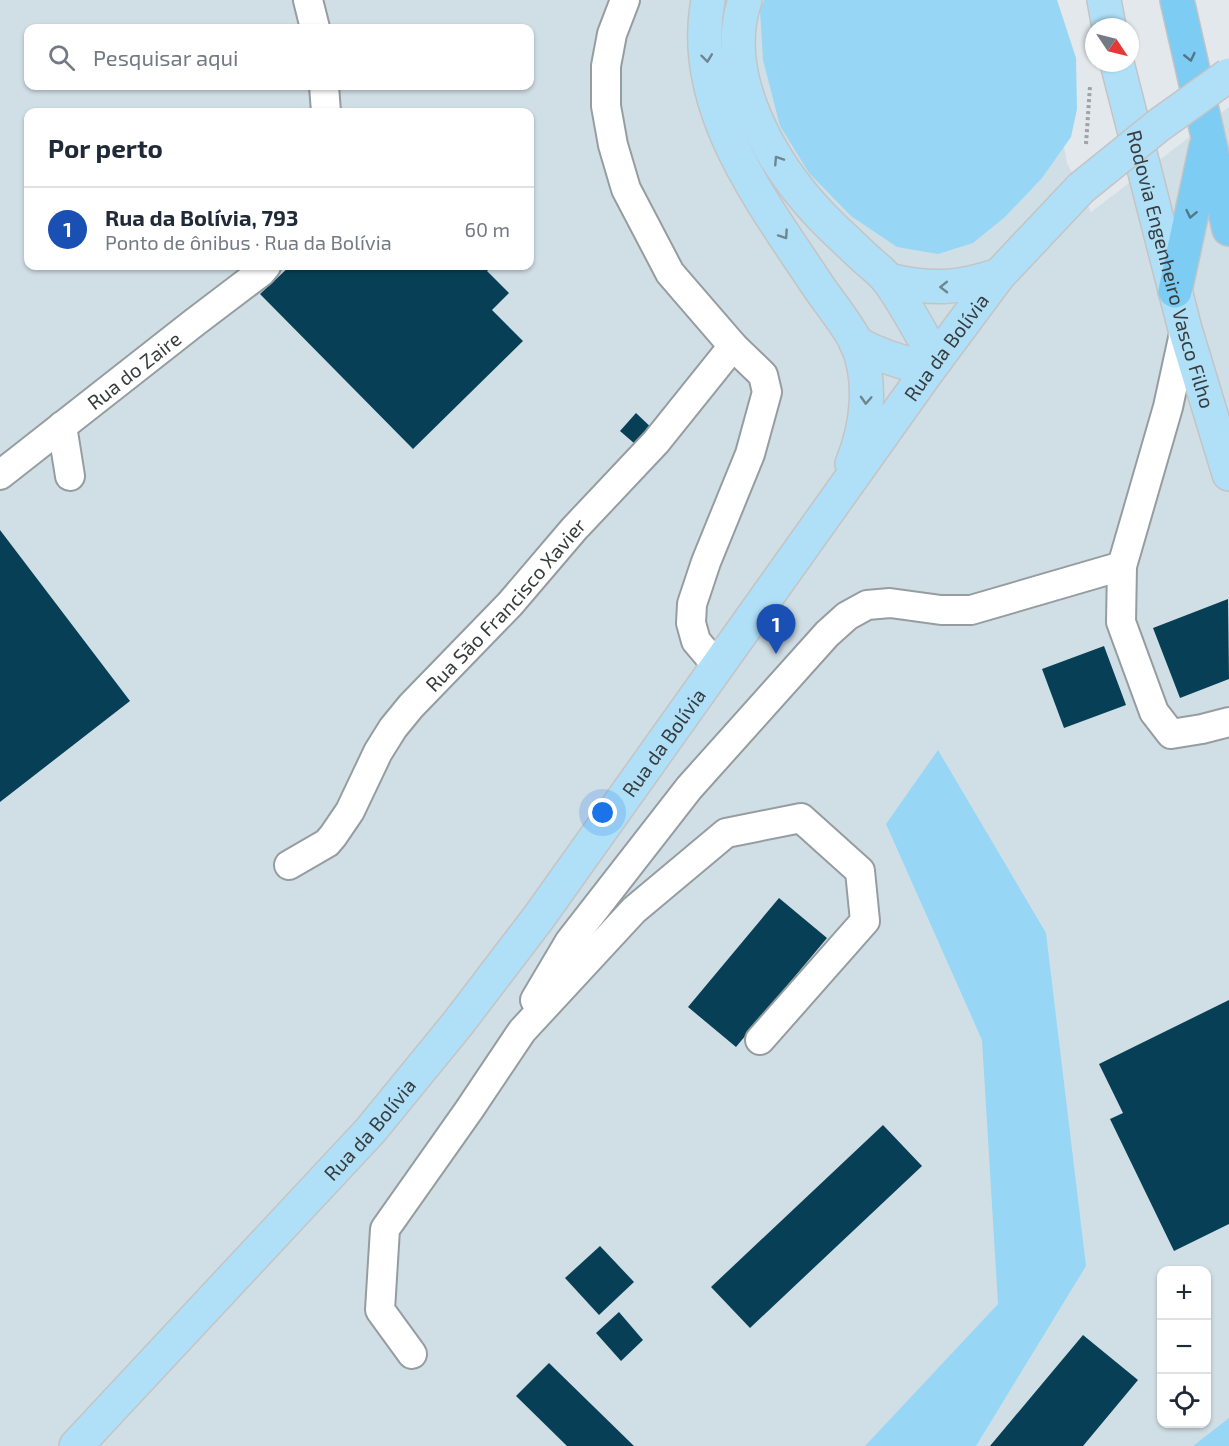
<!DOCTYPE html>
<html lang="pt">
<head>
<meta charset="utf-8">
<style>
  :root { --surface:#fff; --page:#f6f6f7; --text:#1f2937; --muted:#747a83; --line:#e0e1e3; --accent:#b95a10 }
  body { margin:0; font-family:"Exo 2",sans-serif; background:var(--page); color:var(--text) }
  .controls { position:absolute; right:18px; bottom:18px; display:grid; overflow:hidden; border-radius:12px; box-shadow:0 2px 4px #0004 }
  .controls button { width:54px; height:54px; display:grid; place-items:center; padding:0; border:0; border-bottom:2px solid var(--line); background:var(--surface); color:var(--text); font:30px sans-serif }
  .compass { position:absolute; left:1085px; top:18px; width:54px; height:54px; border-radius:50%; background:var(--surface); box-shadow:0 2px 4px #0004; rotate:125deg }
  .you { position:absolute; left:603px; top:813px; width:21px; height:21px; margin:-15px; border:4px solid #fff; border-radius:50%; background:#1a73e8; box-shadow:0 0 0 9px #1a73e833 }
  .badge { display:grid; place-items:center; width:39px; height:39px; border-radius:50%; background:var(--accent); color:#fff; font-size:20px; font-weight:700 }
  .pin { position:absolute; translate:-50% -50px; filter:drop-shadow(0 2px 3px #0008) }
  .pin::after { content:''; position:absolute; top:32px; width:21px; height:18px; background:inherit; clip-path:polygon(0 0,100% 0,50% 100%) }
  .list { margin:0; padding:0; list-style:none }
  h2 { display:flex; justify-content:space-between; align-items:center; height:78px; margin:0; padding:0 24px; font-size:26px }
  h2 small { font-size:20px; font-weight:400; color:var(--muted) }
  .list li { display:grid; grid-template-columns:39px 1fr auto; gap:18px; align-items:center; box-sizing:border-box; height:84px; padding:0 24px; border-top:2px solid var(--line) }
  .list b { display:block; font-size:22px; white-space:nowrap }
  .list p { margin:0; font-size:20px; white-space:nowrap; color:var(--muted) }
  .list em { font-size:20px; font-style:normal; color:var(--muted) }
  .icon { flex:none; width:33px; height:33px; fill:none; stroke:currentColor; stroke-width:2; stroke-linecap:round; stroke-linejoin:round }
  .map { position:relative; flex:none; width:1229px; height:1446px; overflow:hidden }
  .search { position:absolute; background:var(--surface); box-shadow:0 2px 4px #0004; left:24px; top:24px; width:510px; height:66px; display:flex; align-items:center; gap:15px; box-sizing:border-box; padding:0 21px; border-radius:12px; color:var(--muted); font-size:22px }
  .panel { position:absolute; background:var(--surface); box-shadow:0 2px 4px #0004; left:24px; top:108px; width:510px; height:162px; border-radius:12px }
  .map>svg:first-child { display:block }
  .built { fill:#d0dfe6; fill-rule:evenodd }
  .green { fill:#98d6f5 }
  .building { fill:#074056 }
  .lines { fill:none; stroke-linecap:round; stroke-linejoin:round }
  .minor-casing { stroke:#969da0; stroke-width:32 }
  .major-casing { stroke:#c4c4c5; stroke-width:36 }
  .highway-casing { stroke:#c4c4c5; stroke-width:36 }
  .path { stroke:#9ea3a5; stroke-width:4; stroke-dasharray:3 3; stroke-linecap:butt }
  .minor { stroke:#fff; stroke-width:28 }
  .major { stroke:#b0e0f8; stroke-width:33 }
  .highway { stroke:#7cccf3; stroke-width:33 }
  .major-bridge-casing { stroke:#c4c4c5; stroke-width:36; stroke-linecap:butt }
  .major-bridge { stroke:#b0e0f8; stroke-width:33 }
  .oneway { stroke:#547686 }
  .oneway2 { stroke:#6f8691 }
  .labels { text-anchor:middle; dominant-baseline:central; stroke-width:6; stroke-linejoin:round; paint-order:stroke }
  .street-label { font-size:20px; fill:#393c3d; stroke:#e2e8ec }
</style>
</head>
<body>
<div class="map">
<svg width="1229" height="1446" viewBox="0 0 1229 1446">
  <rect width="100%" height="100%" fill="#e2e8ec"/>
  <path class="built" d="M0,0H1036L1067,163L1091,212L1229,107V1446H0ZM28,28H530V86H28ZM28,112H530V266H28ZM1162,1270H1206V1424H1162Z"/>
  <path class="green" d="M764,0H1057L1076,58L1077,109L1071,137L1042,178L1005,217L973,243L938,254L897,247L851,216L809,173L780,126L763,60L760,11Z
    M938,750L1046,933L1086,1266L976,1446H865L998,1304L982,1040L886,824Z
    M1229,1418V1446H1193Z"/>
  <path class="building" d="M290,266H492L487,271L509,293L492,310L523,341L413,449L260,294Z
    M636,413L657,433L642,450L620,431Z
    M0,530L130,701L0,802Z
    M1228,599L1229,679L1180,698L1153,628Z
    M1104,646L1126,705L1064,728L1042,669Z
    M779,898L827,938L736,1047L688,1007Z
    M1229,1000V1224L1174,1251L1110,1119L1123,1113L1099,1064Z
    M883,1125L922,1166L750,1328L711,1287Z
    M600,1246L634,1282L599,1315L565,1278Z
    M619,1312L643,1340L621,1361L596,1333Z
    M1083,1335L1138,1380L1083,1446H990Z
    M549,1363L634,1446H567L516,1396Z"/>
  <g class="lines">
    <defs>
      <g id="minor">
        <path d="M308,0L315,28"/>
        <path d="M625,0L612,34L606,66V106L613,145L626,189L670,273L733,346L763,375L767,392L750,454L706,562L692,604L691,623L696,641L718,667"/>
        <path d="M324,86L326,112"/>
        <path d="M1185,329L1168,407L1122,566L1121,622L1154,712L1171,734L1202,729L1229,722"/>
        <path d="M62,426L70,476"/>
        <path id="s1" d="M0,475L195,322L261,272L266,266"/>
        <path id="s2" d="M289,865L327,843L333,836L350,811L378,752L393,728L411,706L510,604L574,529L656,442L733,346"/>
        <path d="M535,1000L570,941L689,788L827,634L847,616L867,605L890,603L941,610H971L1122,566"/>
        <path d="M412,1354L380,1310L385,1229L469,1110L522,1031L634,910L726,833L801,818L860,871L865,921L760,1040"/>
      </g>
      <g id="major">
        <path d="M708,0C688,106 761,200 816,283C827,300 849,326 857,344C873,382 867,427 852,464"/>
        <path d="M745,0C719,76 772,165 823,218C837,232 852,246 866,259C874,266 883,273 889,281C907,306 921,334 936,360"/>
        <path d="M1104,0L1109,27"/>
        <path id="s3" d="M1117,63L1185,329L1229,474"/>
        <path d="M888,280C932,290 957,289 999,275"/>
        <path d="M856,343C880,356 902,363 929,369"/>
        <path id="s4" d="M76,1446L370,1131L459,1022L539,917L929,369L999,275L1081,188"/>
      </g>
      <path id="highway" d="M1177,0L1229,229
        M1175,291L1206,147"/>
    </defs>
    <use href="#minor" class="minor-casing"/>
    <use href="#major" class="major-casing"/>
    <use href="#highway" class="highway-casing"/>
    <path class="path" d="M1086,144L1090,86"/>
    <use href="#minor" class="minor"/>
    <use href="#major" class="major"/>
    <use href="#highway" class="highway"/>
    <defs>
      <path id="major-bridge" d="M1081,188L1159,125L1229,75"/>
    </defs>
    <use href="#major-bridge" class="major-bridge-casing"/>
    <use href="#major-bridge" class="major-bridge"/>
  </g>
  <defs><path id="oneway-chevron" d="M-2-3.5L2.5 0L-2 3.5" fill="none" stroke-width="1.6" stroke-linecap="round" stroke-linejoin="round" transform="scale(1.5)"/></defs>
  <g class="oneway">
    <use href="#oneway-chevron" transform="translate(1190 57) rotate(77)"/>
    <use href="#oneway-chevron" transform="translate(1191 214) rotate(102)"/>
  </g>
  <g class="oneway2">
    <use href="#oneway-chevron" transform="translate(707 58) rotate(83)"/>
    <use href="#oneway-chevron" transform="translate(778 160) rotate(-123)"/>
    <use href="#oneway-chevron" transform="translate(784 235) rotate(56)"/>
    <use href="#oneway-chevron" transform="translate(944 287) rotate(179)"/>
    <use href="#oneway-chevron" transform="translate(866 400) rotate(93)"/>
  </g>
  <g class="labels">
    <g class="street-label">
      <text stroke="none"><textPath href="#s3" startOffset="213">Rodovia Engenheiro Vasco Filho</textPath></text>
      <text stroke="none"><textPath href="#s4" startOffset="1404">Rua da Bolívia</textPath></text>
      <text stroke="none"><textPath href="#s1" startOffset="170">Rua do Zaire</textPath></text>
      <text stroke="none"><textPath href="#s2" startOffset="344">Rua São Francisco Xavier</textPath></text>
      <text stroke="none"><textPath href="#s4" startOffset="918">Rua da Bolívia</textPath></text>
      <text stroke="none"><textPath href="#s4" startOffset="432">Rua da Bolívia</textPath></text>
    </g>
  </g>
</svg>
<div class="controls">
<button>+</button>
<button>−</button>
<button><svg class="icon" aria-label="locate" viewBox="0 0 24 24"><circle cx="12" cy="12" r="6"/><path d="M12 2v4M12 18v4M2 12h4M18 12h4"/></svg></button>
</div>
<svg class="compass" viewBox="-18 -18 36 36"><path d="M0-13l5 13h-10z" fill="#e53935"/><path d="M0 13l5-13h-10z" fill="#747a83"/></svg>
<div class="you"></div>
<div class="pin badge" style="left:776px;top:654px;background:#1a4fb4">1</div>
<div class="search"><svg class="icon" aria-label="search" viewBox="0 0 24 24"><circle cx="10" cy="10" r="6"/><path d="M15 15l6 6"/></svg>Pesquisar aqui</div>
<section class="panel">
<h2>Por perto<small></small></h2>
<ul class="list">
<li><span class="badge" style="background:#1a4fb4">1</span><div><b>Rua da Bolívia, 793</b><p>Ponto de ônibus · Rua da Bolívia</p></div><em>60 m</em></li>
</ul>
</section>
</div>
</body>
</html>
